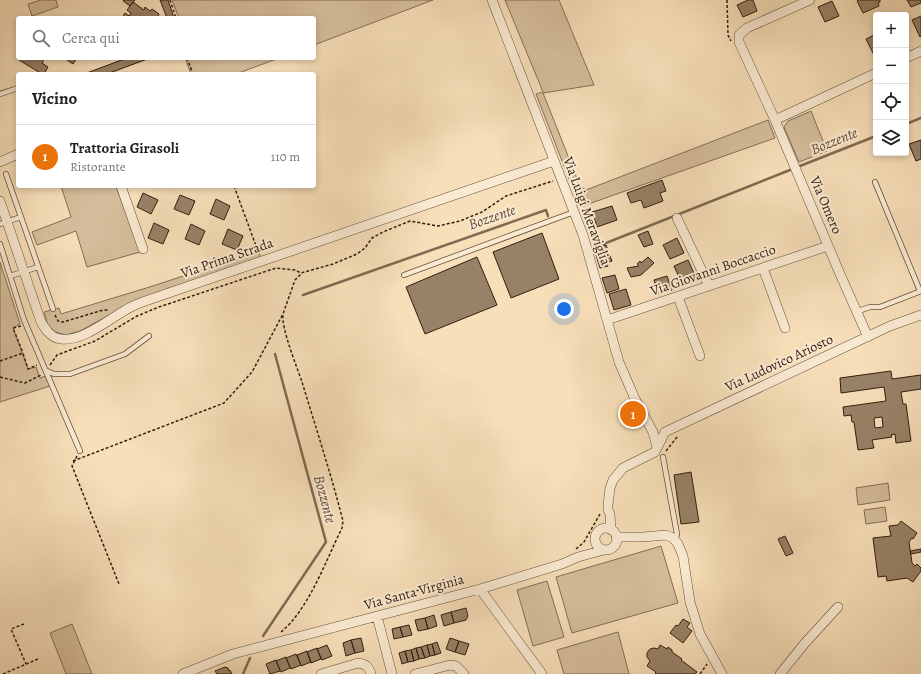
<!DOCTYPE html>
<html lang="it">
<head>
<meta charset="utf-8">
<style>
  :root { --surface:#fff; --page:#f6f6f6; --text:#222; --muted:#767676; --line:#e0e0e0; --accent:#ea580c }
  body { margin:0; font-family:Alegreya,serif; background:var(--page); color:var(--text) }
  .controls { position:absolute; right:12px; top:12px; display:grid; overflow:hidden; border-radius:4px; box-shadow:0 2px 6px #0003 }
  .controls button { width:36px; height:36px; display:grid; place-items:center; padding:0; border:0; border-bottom:1px solid var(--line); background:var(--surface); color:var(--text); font:20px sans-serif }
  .you { position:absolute; left:564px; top:309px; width:14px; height:14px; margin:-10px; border:3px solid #fff; border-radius:50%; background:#1a73e8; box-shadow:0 0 0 6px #1a73e833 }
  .badge { display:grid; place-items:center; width:26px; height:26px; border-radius:50%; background:var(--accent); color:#fff; font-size:13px; font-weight:700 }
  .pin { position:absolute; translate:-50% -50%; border:2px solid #fff; box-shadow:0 1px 4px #0006 }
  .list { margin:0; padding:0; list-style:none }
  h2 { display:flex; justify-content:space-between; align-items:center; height:52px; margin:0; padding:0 16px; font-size:17px }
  h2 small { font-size:13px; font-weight:400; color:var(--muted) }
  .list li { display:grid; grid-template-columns:26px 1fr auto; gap:12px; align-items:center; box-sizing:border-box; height:64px; padding:0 16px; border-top:1px solid var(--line) }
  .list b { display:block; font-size:15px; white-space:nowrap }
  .list p { margin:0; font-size:13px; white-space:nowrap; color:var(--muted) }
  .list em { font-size:13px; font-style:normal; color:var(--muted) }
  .icon { flex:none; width:22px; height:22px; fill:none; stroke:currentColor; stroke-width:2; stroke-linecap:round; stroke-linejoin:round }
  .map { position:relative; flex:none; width:921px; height:674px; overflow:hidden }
  .search { position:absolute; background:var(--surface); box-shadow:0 2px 6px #0003; left:16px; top:16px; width:300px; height:44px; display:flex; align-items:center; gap:10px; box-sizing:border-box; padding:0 14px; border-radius:4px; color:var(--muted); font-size:15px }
  .panel { position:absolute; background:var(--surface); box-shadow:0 2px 6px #0003; left:16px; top:72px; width:300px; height:116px; border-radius:4px }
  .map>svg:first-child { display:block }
  .green { fill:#d6be9c; stroke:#846e55 }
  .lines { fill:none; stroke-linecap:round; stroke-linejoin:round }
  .stream { stroke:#806a52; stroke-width:2.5 }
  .building { fill:#988267; stroke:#321e0e; fill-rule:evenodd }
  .lane-casing { stroke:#634e39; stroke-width:6 }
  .street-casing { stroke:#634e39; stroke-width:10 }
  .path { stroke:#321e0e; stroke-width:1.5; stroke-dasharray:3 2; stroke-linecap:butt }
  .lane { stroke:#faead2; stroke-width:4.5 }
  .street { stroke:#faead2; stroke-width:9 }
  .labels { text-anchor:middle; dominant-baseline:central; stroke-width:4; stroke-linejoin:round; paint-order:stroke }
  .street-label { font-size:14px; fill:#321e0e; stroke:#faead2 }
  .water-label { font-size:15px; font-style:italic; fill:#604a36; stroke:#faead2 }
</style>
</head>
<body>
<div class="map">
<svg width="921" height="674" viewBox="0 0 921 674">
  <rect width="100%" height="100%" fill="#f7dfb9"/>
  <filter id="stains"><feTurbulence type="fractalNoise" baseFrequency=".005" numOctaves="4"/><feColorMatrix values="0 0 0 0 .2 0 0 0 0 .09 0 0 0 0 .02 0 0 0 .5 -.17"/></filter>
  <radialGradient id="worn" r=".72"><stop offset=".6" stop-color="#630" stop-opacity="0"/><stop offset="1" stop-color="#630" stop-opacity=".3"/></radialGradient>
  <path class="green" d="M41,0H56L58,7L32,16L28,4Z
    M172,0H433L314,45V18H179Z
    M505,0H559L594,85L543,93L580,186L586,190L768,120L775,138L580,207L536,94L543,92Z
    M185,58H279L236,74H191Z
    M811,111L827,151L799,162L784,127L788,121Z
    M61,186H116L140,252L87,267L76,231L37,245L32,232L71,217Z
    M258,251L261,257L113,313L80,331L66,335L55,332L48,326L44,312L59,308L61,314L156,285Z
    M0,262L20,324L13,328L28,369L36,367L40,378L46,376L50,386L0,402Z
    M888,483L890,500L858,505L856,488Z
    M885,507L887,521L866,524L864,510Z
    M661,546L678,603L572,633L556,577Z
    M547,581L564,637L533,646L517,590Z
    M72,624L92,674H66L50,633Z
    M618,632L629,674H564L557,650Z"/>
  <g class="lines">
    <path class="stream" d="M906,124L921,118
      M800,166L876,136
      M596,247L790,170
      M303,295L546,210L548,216
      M263,636L326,542L275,354
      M243,674L250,658"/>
  </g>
  <path class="building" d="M124,0H135L130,6L123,1Z
    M160,0H168L174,18H167Z
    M748,0H753L757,11L743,17L737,5Z
    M859,0H880V2L878,3L879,6L863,13L857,1Z
    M907,0H921V3L911,7Z
    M832,1L839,16L825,22L818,7Z
    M133,2L144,10L145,7L150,11L152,9L159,14L157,18H122L125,13L129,16L131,13L127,10Z
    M921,16V36L920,37L912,20Z
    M876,34V59L866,39Z
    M21,58H50L48,60L45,58L42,63L48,67L44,74H42L19,60Z
    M64,58H77L73,64Z
    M127,58H150L107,74H84Z
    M921,140V159L916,161L909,144Z
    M662,180L666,191L660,193L663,201L644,208L641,200L631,203L627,193Z
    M143,193L158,200L151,214L137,207Z
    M180,195L195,201L189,215L174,209Z
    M216,199L230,206L224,220L210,214Z
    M612,206L617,220L597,227L592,212Z
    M154,223L169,230L163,244L148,238Z
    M191,224L205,231L199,245L185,239Z
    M228,229L243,236L237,250L222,244Z
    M648,231L653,244L644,247L638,235Z
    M542,233L559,279L511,298L493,252Z
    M677,238L684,253L670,259L663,245Z
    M606,245L612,261L605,263L600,247Z
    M602,250L608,266L600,268L595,252Z
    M477,257L497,305L425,334L406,287Z
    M648,257L654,263L641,275L631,277L627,268L639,266L637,264L640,261L641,263Z
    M688,260L697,280L683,286L674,266Z
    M615,275L619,289L607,293L602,278Z
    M667,276L672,290L658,294L654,280Z
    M626,289L631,305L614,310L609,294Z
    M891,371L892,379L921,375V389L901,392L903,404H906L911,441L896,443L895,434L891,435L892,437L872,440L874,448L858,450L854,422H852L851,415L844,416L843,407L886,401L884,387L841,393L840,378ZM882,417L883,427L875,428L874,418Z
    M691,472L699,522L681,524L674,475Z
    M901,521L917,533L913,539L912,538L909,542L912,563L915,566L917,564L921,568V571L913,582L907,578L887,581L886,576L878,577L873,538L891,536L889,526L898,525Z
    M785,536L793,553L786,556L778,539Z
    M921,549V552L911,554L910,551Z
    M466,608L468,616L466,620L454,623L451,612Z
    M451,612L454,623L444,626L441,615Z
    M434,615L437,626L428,629L425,618Z
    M425,618L428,629L418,631L415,620Z
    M683,619L690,623L687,627L692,631L683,643L670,633L676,625L678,626Z
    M409,625L412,635L403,637L400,627Z
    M400,627L403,637L394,639L392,629Z
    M361,638L364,651L355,653L351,640Z
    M450,638L459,641L455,652L446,649Z
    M351,640L355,653L346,656L343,643Z
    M459,641L469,644L465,655L455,652Z
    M437,642L441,653L435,655L432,644Z
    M432,644L435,655L430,656L427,645Z
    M327,645L332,656L322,660L317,649Z
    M427,645L430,656L425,658L421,647Z
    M660,645L667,649L668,647L672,650V652L682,659L681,660L697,672L695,674H656L655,673L656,672L647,666L650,661L647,657V653L650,649L654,648L658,649Z
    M421,647L425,658L419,659L416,648Z
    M317,648L321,659L311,663L307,652Z
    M416,648L419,659L414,661L411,650Z
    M411,650L414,661L408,662L405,651Z
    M307,651L311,662L301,666L297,655Z
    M405,651L408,662L402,664L399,653Z
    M296,654L301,665L291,669L286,658Z
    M286,657L290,668L281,672L276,661Z
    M276,660L280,671L270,674L266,664Z
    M225,667L228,668L229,671L230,670L232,674H217L215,671Z"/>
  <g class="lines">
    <defs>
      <path id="lane" d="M0,94L18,88
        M6,174L53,309
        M875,182L920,291
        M0,224L21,217
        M0,244L24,320L80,451
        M404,275L574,212
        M10,276L38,267
        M858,315L861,310L870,307H880L921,291
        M47,371L54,374H70L125,354L149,336
        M663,457L677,534L675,541"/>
      <path id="street" d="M492,0L583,235L619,362L635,399L653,432L657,447
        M810,0L747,28L739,35V42L775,120L840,274L868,337
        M906,58L921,51
        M775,120L876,73
        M0,162L18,154
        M121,186L143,249
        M0,201L41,322C46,330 51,338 61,339C84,342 111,317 131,307C139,303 148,300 157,297L554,161
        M677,218L709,286
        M763,268L785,328
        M678,297L700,356
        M607,320L828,246
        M595 539a11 11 0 1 1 22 0a11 11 0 1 1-22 0Z
        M611,530L610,514L608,510V505L610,488L613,480L623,468L655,452L665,432L890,326L921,315
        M616,537H643L666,535L673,538L678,544L683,556L690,602L700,634L722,674
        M480,589L542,674
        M377,616L392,674
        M183,674L233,654L480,589L562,564L578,557L604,550
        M321,674L358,663C366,664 369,667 371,674
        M415,674L450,665L456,666L464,674
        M780,674L805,643L838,607"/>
    </defs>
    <use href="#lane" class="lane-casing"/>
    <use href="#street" class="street-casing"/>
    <path class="path" d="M170,0L176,18
      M727,0L728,35L731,41
      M187,58L193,74
      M234,186L259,254
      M55,315L58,321L63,322L103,310H109
      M21,326L13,328L23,353
      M0,361L23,353L28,369L37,365
      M50,365L57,355L95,341L137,316L159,307L276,268L295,270L301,273L333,264L357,254L365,248L372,238L383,232L410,221L438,226L460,221L482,212L506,196L553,181
      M0,377L25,383L41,375
      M666,451L677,437
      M77,456L72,466L119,584
      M73,461L224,403L252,372L283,314L295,280L301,274
      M576,549L584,542L600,514
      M386,605L391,598L454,580L464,584
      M24,624L11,629L26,664
      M281,632C309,609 326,560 342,528L343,521C331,474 316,428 302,382C297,367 281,328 283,314
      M3,674L38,659
      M700,674L707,664"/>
    <use href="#lane" class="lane"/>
    <use href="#street" class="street"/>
  </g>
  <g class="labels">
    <g class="street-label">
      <text transform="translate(826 205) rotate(67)">Via Omero</text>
      <text transform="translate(587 211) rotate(70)">Via Luigi Meraviglia</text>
      <text transform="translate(227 258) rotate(-19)">Via Prima Strada</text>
      <text transform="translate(713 270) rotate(-19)">Via Giovanni Boccaccio</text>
      <text transform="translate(779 363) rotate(-25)">Via Ludovico Ariosto</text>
      <text transform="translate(414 592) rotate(-15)">Via Santa Virginia</text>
    </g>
    <g class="water-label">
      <text transform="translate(834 141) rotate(-22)">Bozzente</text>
      <text transform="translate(492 217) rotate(-19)">Bozzente</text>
      <text transform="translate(325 499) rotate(75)">Bozzente</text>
    </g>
  </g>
  <rect width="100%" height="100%" filter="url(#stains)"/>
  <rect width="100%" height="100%" fill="url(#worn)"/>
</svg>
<div class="controls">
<button>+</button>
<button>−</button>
<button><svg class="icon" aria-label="locate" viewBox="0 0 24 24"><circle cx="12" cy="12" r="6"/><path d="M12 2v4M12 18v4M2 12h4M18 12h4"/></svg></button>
<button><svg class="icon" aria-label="layers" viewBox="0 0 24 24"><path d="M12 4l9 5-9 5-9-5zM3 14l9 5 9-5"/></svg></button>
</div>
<div class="you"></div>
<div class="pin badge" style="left:633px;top:414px;background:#e8710a">1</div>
<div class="search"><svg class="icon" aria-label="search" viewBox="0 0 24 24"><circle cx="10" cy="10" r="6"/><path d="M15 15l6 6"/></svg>Cerca qui</div>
<section class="panel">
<h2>Vicino<small></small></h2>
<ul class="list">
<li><span class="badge" style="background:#e8710a">1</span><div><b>Trattoria Girasoli</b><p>Ristorante</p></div><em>110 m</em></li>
</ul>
</section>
</div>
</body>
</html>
